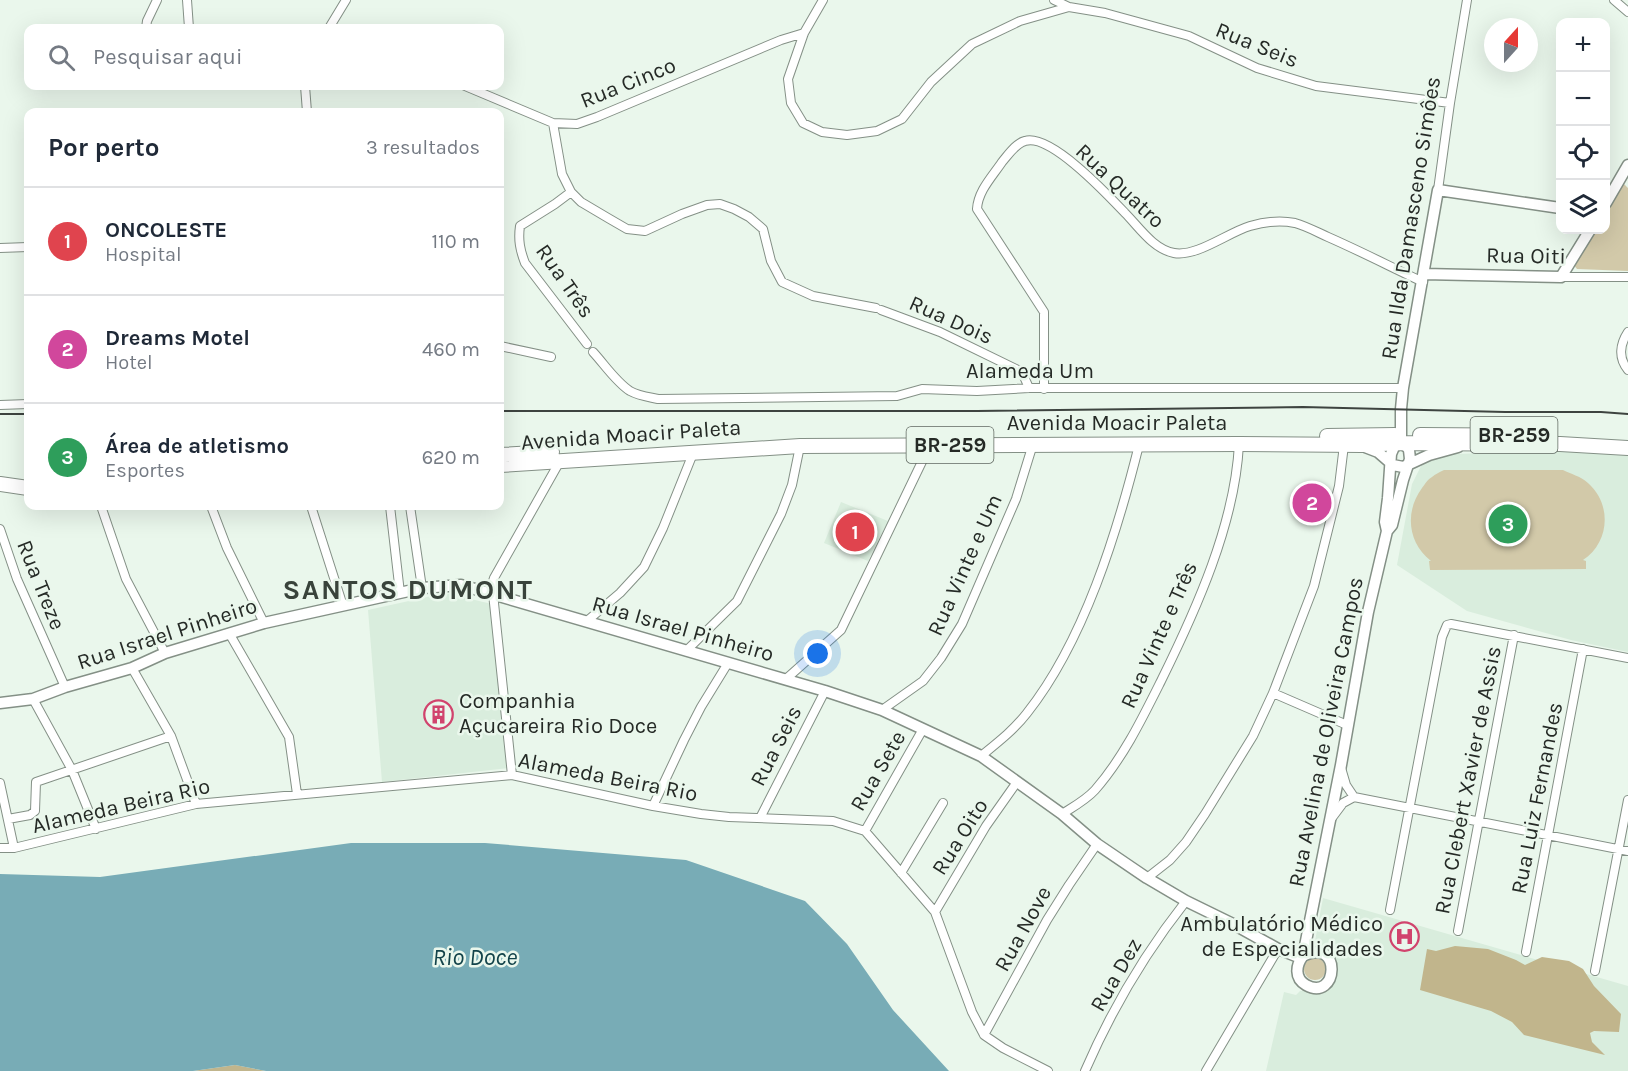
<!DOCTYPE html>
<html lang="pt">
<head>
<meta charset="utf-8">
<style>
  :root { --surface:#fff; --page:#f2f2f3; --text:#1f2937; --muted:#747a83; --line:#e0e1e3; --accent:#2563eb }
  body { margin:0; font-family:Karla,sans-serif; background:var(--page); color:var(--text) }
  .controls { position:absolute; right:18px; top:18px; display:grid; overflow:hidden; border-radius:12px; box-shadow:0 6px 24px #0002 }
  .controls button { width:54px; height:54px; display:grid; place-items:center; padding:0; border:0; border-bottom:2px solid var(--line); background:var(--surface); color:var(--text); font:30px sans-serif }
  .compass { position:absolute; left:1484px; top:18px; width:54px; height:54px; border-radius:50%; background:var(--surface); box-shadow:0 6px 24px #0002; rotate:21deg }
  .you { position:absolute; left:818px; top:654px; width:21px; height:21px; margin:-15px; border:4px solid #fff; border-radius:50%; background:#1a73e8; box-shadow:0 0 0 9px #1a73e833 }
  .badge { display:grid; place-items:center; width:39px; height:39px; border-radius:50%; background:var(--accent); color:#fff; font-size:20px; font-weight:700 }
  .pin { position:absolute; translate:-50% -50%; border:3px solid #fff; box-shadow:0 2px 6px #0006 }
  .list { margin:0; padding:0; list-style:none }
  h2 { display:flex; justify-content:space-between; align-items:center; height:78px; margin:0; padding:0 24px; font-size:26px }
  h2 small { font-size:20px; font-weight:400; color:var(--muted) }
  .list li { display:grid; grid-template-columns:39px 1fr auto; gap:18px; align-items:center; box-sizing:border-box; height:108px; padding:0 24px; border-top:2px solid var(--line) }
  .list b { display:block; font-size:22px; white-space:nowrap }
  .list p { margin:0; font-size:20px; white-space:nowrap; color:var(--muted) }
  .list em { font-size:20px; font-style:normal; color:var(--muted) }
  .icon { flex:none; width:33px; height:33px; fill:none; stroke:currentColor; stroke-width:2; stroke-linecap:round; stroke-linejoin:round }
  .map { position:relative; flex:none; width:1628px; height:1071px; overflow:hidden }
  .search { position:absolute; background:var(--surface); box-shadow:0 6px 24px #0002; left:24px; top:24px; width:480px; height:66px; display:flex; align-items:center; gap:15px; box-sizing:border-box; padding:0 21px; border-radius:12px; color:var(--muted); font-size:22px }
  .panel { position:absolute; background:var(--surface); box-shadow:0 6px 24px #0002; left:24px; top:108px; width:480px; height:402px; border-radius:12px }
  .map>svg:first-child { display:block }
  .built { fill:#d9eddd }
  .green { fill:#d2c9a9 }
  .forest { fill:#c1b58c }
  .water { fill:#78acb6 }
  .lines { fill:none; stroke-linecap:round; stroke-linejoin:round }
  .minor-casing { stroke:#849086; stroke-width:10 }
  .tertiary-casing { stroke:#849086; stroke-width:13 }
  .primary-casing { stroke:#849086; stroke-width:16 }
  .minor { stroke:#fff; stroke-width:8 }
  .tertiary { stroke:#fff; stroke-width:10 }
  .primary { stroke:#fff; stroke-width:14 }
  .rail { stroke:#3e4440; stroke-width:2 }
  .labels { text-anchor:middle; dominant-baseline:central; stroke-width:5; stroke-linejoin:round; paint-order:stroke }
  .shield { fill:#eaf7ec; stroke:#606861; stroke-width:1.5 }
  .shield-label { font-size:21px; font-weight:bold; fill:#252a26 }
  .street-label { font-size:22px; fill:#252a26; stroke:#eaf7ec }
  .poi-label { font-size:22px; fill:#252a26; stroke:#eaf7ec; text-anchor:start }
  .water-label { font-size:24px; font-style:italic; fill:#12434a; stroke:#eaf7ec }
  .district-label { font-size:28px; font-weight:bold; letter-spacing:1.5px; fill:#39433b; stroke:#eaf7ec }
</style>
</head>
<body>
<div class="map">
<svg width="1628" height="1071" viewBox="0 0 1628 1071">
  <rect width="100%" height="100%" fill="#eaf7ec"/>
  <path class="built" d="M1516,452H1603L1628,454V652L1571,640L1467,611L1397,565L1412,484L1421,466L1438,457L1455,454Z
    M841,502L888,521L868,561L824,543Z
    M445,593L492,604L509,768L382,782L368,610Z
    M1323,898L1628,986V1071H1266L1284,992L1296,995L1300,991L1326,988L1324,949L1317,947L1315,941Z"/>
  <path class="green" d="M1621,181L1628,188V271L1577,269L1572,263L1592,230H1606V207Z
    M1444,470H1563C1571,474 1580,476 1588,483C1612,504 1610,542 1583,560L1586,561V569L1430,570L1429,561H1431C1407,542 1405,511 1422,488C1425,484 1428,479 1432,477C1435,474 1440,472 1444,470Z
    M1304 969a11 11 0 1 1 22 0a11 11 0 1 1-22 0Z"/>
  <path class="forest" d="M1455,946L1488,949L1516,960L1525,965L1542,957L1569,961L1583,969L1594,986L1621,1014L1619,1032L1594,1031L1590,1033L1592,1042L1605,1055L1524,1035L1512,1022L1491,1011L1420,990L1427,949L1436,951Z
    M235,1065L266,1071H193Z"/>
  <path class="water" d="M351,843H485L686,860L805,901L847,944L893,1010L949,1071H266L235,1065L193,1071H0V874L100,877Z"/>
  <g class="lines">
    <defs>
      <path id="minor" d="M187,0L189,28
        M823,0L804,33L788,79L791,103L803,123L822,132L847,135L877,131L902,119L931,82L972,44L1020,21L1069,7
        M1054,0L1069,7L1105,13L1189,36L1257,68L1316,86L1450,103
        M1614,0L1628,12
        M146,28L147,21L157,0
        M329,28L346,0
        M305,86L307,112
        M465,86L553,123L577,124L597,117L781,40L804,33
        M553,123L562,174L571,192L581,202L608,218L627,229L645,231L682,214L707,205L720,204L734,209L749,217L763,229L771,261L782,282L813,296L876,308
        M1438,190L1450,103L1467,0
        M571,192L555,204L520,226C518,240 520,250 525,263L587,344
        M0,248L28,247
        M1561,277H1628
        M881,310L940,332L1022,372L1029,388
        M1628,332C1620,344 1618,358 1628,370
        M500,346L551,357
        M593,352C605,365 616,382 630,391C639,396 649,397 658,399L897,396L922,389L977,391L1029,388H1403
        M1044,389V312L977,209C978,191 992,177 1002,162C1008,155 1016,143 1025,141C1050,133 1108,195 1125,213C1139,227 1153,249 1174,253C1197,257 1227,233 1250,226C1264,222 1280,220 1295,223C1306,226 1317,232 1328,237C1360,251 1391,267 1423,282
        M0,405L28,404
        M101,506L126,579L165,653
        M211,506L227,548L264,623
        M311,506L343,606
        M390,506L400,593
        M410,506L422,588
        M0,529L17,579L65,687
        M587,621L620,593L644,567L663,528L694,451
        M229,633L289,737L297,794
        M686,651L737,601L781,514L792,485L800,446
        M132,668L171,736L196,804
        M786,679L841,630L930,445
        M1273,693L1347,725
        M33,699L72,770L96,829
        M882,710L923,681L941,658L962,624L1016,499L1033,444
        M981,756C997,743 1014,730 1027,713C1084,641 1117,533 1139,445
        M1341,768L1346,785L1354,797
        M512,775L492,584L494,578L560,461
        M0,783L14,848
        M653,806L684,740L701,707L728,663
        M1062,814C1073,807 1086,800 1095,790C1123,758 1142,719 1161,681C1196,610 1235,524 1239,444
        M760,818L825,691
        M8,819L30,815L35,811L36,782L171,736
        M1331,819L1343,803L1354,797L1628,851
        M865,831L923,729
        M0,848H14L196,804L512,775L653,806L701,814L729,817L833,821L865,831L935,912L972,1012L984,1035L1003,1048L1048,1071
        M901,873L943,803
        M1147,878L1170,860L1186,842L1205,814L1253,736L1273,693L1314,586L1339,486L1344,445
        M1390,910L1442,637L1447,625L1451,624L1628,658
        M935,912L986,826L1017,782
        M1458,931L1514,635
        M1526,952L1583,649
        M1595,971L1628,800
        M984,1035L1047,920L1069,885L1097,844
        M1085,1071C1111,1011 1145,953 1186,901
        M1206,1071L1278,949"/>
      <path id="tertiary" d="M1606,203L1628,165
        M1424,274L1561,277L1590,230
        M1401,443V409L1403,388L1438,190L1560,208
        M1365,447L1378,452L1393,465L1403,467L1429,455L1458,447
        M1387,531L1392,525L1403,480L1410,459L1409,450L1407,447L1401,443
        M0,703L33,699L65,687L132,668L165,653L264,623L422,588L461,585L825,691L882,710L981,756L1062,814L1097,844L1147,878L1186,901L1233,924L1278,949L1301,958
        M1303,956C1343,936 1338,1003 1306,985C1294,978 1296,965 1303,956L1341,765L1368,612L1387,531L1385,522L1388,498L1391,454L1394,447L1401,443"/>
      <path id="primary" d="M1420,435L1545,436
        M1327,436L1395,435
        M500,455L552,452
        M500,465L800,446L1239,444L1362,445L1401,443L1560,444L1628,448
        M0,484L28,488"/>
    </defs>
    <use href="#minor" class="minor-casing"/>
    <use href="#tertiary" class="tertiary-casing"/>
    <use href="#primary" class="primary-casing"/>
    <use href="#minor" class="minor"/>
    <use href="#tertiary" class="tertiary"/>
    <use href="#primary" class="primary"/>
    <path class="rail" d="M500,411H977L1303,407L1505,412H1601L1628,414
      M0,414H28"/>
  </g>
  <defs>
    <symbol id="building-ring" viewBox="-11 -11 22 22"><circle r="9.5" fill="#eaf7ec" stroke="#d1436d" stroke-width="1.5"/><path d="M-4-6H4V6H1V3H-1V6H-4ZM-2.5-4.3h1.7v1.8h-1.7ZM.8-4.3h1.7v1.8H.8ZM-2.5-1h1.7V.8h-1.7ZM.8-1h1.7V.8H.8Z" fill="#d1436d"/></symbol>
    <symbol id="hospital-ring" viewBox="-11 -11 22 22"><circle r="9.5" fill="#eaf7ec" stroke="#d1436d" stroke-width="1.5"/><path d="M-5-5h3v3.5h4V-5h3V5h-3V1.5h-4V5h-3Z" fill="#d1436d"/></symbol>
  </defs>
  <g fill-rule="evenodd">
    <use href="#building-ring" x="422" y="698" width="33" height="33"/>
    <use href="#hospital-ring" x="1388" y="920" width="33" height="33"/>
  </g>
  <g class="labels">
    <g class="shield">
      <rect x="1470.5" y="417" width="87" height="36" rx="4.5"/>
      <rect x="906.5" y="427" width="87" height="36" rx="4.5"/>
    </g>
    <g class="shield-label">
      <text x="1514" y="435">BR-259</text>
      <text x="950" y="445">BR-259</text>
    </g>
    <g class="street-label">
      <text transform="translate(1257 45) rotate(22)">Rua Seis</text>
      <text transform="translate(628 83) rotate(-22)">Rua Cinco</text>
      <text transform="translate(1120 186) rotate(43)">Rua Quatro</text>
      <text transform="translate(1411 218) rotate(-81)">Rua Ilda Damasceno Simôes</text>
      <text transform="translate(1526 256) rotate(1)">Rua Oiti</text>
      <text transform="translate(565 281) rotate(55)">Rua Três</text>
      <text transform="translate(951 320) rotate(24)">Rua Dois</text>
      <text x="1030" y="371">Alameda Um</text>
      <text x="1117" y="423">Avenida Moacir Paleta</text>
      <text transform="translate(631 435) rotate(-4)">Avenida Moacir Paleta</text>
      <text transform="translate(965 565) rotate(-66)">Rua Vinte e Um</text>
      <text transform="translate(41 585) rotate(68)">Rua Treze</text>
      <text transform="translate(683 629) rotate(16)">Rua Israel Pinheiro</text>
      <text transform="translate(167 634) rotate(-18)">Rua Israel Pinheiro</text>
      <text transform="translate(1159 635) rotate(-66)">Rua Vinte e Três</text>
      <text transform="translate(1326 732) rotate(-79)">Rua Avelina de Oliveira Campos</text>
      <text transform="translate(776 746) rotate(-63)">Rua Seis</text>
      <text transform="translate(878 771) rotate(-60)">Rua Sete</text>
      <text transform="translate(608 777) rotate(11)">Alameda Beira Rio</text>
      <text transform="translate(1468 780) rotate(-79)">Rua Clebert Xavier de Assis</text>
      <text transform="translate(1537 798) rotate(-79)">Rua Luiz Fernandes</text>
      <text transform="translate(121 806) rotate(-13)">Alameda Beira Rio</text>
      <text transform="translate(960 837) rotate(-58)">Rua Oito</text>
      <text transform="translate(1023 929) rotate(-61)">Rua Nove</text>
      <text transform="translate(1116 975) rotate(-60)">Rua Dez</text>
    </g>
    <g class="poi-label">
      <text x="459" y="701">Companhia<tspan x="459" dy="25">Açucareira Rio Doce</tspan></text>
      <text x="1383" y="924" text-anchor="end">Ambulatório Médico<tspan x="1383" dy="25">de Especialidades</tspan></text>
    </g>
    <g class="water-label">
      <text x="475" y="957">Rio Doce</text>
    </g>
    <g class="district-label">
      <text x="408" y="589">SANTOS DUMONT</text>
    </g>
  </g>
</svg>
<div class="controls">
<button>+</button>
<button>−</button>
<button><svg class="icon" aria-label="locate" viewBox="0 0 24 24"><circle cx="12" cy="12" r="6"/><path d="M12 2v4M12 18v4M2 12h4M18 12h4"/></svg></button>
<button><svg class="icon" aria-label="layers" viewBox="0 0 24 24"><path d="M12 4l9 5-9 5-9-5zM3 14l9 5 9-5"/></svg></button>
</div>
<svg class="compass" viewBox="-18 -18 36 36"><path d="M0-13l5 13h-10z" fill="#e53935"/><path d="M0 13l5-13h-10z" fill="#747a83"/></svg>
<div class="you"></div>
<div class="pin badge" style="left:855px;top:532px;background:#e0444e">1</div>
<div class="pin badge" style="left:1312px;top:503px;background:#d1479c">2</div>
<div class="pin badge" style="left:1508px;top:524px;background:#2e9e5b">3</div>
<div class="search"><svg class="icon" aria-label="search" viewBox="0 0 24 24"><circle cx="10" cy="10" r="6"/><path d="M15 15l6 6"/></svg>Pesquisar aqui</div>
<section class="panel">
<h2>Por perto<small>3 resultados</small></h2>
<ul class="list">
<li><span class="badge" style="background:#e0444e">1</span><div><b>ONCOLESTE</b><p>Hospital</p></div><em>110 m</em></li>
<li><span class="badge" style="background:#d1479c">2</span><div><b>Dreams Motel</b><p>Hotel</p></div><em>460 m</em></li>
<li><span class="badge" style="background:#2e9e5b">3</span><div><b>Área de atletismo</b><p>Esportes</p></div><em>620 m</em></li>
</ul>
</section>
</div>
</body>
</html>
